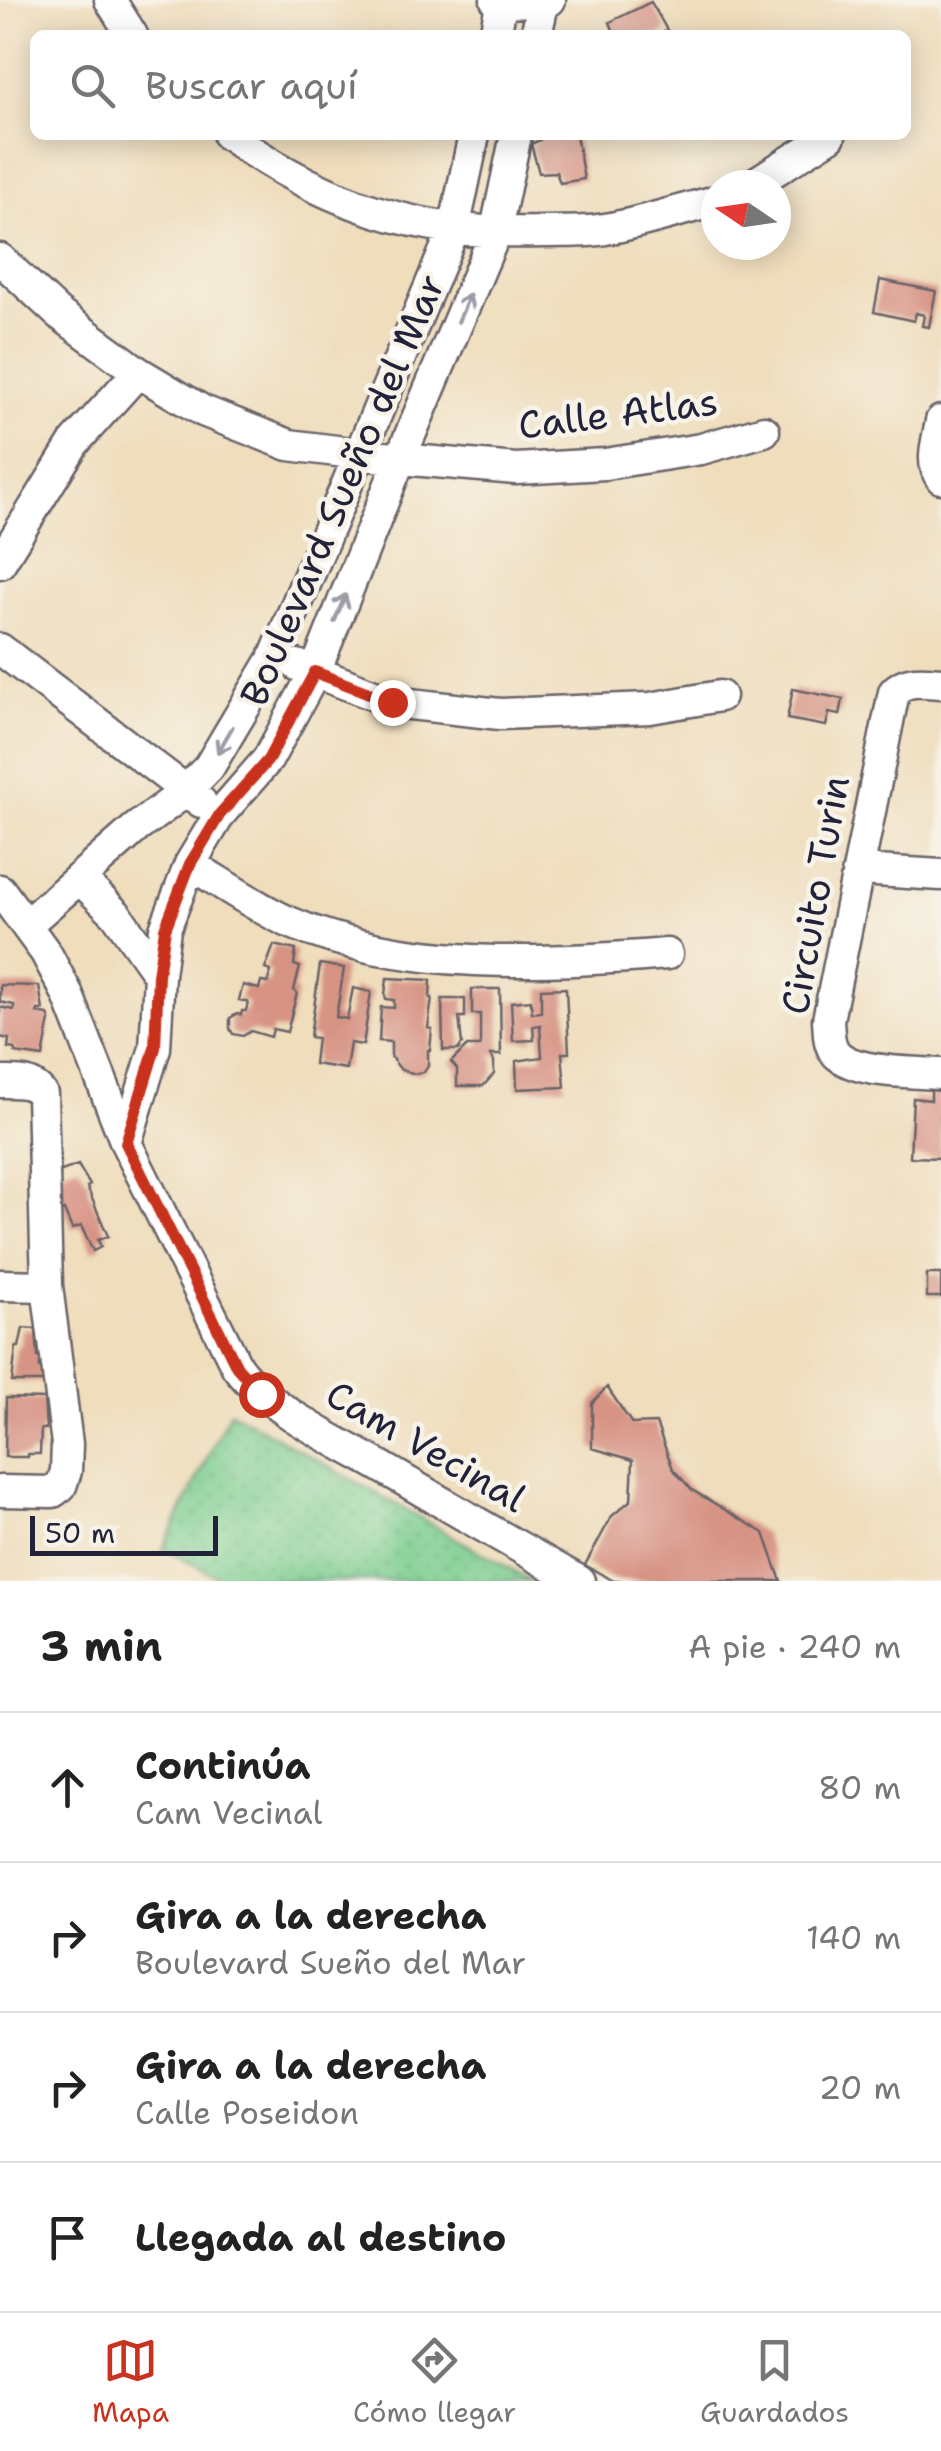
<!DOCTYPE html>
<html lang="es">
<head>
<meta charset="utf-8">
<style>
  :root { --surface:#fff; --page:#f6f6f6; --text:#222; --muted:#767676; --line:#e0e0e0; --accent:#c8321e }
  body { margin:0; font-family:"Shantell Sans",sans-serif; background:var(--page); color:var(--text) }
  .compass { position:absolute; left:701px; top:170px; width:90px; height:90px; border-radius:50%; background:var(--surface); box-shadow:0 5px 25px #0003; rotate:283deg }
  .scale { position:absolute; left:30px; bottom:25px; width:188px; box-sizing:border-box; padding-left:10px; border:5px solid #22223b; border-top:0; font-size:28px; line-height:35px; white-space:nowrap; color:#22223b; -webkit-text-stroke:8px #f7f3e8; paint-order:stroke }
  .stop { position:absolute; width:30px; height:30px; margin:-22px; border:8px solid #c8321e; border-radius:50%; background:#fff }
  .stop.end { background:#c8321e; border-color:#fff; box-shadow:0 2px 10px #0008 }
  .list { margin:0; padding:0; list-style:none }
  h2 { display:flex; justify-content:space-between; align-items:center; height:130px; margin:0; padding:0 40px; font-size:42px }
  h2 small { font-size:32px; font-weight:400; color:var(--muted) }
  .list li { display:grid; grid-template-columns:65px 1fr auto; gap:30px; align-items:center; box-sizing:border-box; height:150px; padding:0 40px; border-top:2px solid var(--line) }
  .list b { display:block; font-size:38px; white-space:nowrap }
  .list p { margin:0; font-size:32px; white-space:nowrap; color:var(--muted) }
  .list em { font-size:32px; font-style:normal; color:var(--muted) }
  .icon { flex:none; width:55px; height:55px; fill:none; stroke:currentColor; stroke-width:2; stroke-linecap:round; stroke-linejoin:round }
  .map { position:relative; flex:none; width:941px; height:1581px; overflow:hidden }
  .search { position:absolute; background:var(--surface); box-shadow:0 5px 25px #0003; left:30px; right:30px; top:30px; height:110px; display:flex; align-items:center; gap:25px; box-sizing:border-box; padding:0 35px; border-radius:15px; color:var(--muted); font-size:38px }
  .sheet { height:730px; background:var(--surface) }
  nav { display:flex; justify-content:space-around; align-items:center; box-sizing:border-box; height:140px; border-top:2px solid var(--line); background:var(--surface); font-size:28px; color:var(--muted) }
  nav a { display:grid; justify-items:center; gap:5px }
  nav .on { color:var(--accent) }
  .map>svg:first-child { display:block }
  .garden { fill:url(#garden-dots); stroke:#4e7866; stroke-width:2.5 }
  .building { fill:#d79384 }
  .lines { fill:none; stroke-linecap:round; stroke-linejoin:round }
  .minor-casing { stroke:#6a6368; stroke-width:35 }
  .minor { stroke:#fff; stroke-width:30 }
  .oneway { stroke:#9c9ca7 }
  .route { stroke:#c8321e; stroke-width:12 }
  .labels { text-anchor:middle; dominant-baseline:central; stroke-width:9; stroke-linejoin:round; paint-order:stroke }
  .street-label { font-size:38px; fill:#22223b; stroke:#f7f3e8 }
</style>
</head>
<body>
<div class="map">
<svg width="941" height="1581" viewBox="0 0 941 1581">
  <defs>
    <pattern id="garden-dots" width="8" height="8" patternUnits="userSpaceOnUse" patternTransform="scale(2.5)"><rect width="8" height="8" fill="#7bce90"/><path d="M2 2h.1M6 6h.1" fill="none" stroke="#6ab17d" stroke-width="1.8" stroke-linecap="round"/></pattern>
  </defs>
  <rect width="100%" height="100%" fill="#f7f3e8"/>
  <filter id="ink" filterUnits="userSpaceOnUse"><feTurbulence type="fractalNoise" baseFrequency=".01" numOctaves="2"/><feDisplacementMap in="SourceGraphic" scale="20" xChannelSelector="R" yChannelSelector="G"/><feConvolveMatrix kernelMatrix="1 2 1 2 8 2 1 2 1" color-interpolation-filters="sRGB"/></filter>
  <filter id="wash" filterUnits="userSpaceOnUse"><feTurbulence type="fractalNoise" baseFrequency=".0048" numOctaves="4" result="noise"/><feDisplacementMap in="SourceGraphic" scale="40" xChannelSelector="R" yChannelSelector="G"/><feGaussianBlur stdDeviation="2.25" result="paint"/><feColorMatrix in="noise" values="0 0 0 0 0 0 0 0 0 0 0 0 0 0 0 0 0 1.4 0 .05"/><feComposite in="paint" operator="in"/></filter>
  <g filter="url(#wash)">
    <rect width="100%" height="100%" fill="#efddbc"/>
    <path class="garden" d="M230,1411L532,1581H226L163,1549Z"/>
    <g id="blocks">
      <path class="building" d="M651,2L667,30L659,35H615L610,22Z
        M539,135H576L584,179L560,183L556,172L539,173L531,144L540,140Z
        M880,280L936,291L929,327L922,326L924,315L916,313L914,321L874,312Z
        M793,689L843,699L840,715L829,713L826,726L787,719Z
        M274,945L296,950L294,965L300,967L294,990L297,993L287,1032L273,1029L271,1037L251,1031L243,1036L233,1034L230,1029V1018L237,1014L241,1015L242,1011H246L248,1002L239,1000L243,985L259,989L261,982L268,983L271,971L265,969Z
        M320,964L344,968L336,1017L347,1019L353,988L371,992L363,1045L350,1043L346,1069L314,1064L317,1038L310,1037Z
        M387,978L431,980L430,998H432L428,1028L432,1029L430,1050H428V1066L424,1072L416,1074L401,1070L391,1057V1042L379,1041L381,1007L394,1008V1000L386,999L385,995Z
        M0,985L39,986L43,1010H38L37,1013L48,1015L50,1020L43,1057L15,1053V1049L8,1048L9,1039L0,1037V1007L14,1010V1005L0,1002Z
        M566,988L569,1053H562L565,1087L517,1089L516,1061L542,1057L540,1025L533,1026L534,1040L513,1041L511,1002L531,1000L532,1013L541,1012V989Z
        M472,989H500L501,1055H490L494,1061V1074L483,1086H457V1069L451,1062L467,1046H480V1014H472Z
        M442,999H465V1017H459L462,1044L458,1050H443Z
        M931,1090L941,1091V1158L910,1157L913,1098L931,1100Z
        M78,1165L90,1185L87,1187L108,1236L98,1240L101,1247L93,1251L81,1226L72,1229L64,1210L60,1211L56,1173Z
        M927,1274H941V1297H927Z
        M23,1328L36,1329L38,1357H42L43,1361L40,1362V1368H43L46,1382H12L16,1347H19Z
        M607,1387L632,1424L656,1423L673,1469L692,1490L764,1533L781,1581H614L585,1565L612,1516L631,1500L633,1460L592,1448V1403Z
        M6,1398L44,1399L46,1429H41L40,1454H28V1457H5Z"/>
    </g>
  </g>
  <g filter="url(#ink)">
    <use href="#blocks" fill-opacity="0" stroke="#6a6368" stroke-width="2.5"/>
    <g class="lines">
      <defs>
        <path id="minor" d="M110,0L132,35
          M496,0L501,2L550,0
          M495,35L502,0
          M536,35L544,0
          M228,135C328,206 421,236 543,232C563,231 585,233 605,229C642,223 679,210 716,201
          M752,185L830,136
          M0,259L58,313L138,372L203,411L289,445L400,459L516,469L605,464L701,449L764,431
          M941,421C938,440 929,462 941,478
          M0,563L74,443L138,372
          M0,649L201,802
          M297,665L392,702L500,714L650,708L720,696
          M941,683C924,682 906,678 894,692L828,1020C829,1030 828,1042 834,1051C850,1074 915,1072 941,1074
          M190,864C220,882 257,908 289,922C401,971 548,964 667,954
          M859,870L941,875
          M79,878L116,914L159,975
          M0,890L46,953L67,993L126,1143L237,1367C266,1407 336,1441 380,1466C446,1505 512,1543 579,1581
          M26,925L136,828L185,792L209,767L275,656L454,229L474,135
          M0,1082C17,1082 31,1080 42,1094L47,1286L67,1444L66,1471L61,1486L53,1492L0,1491
          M126,1143L155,1048L159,975L165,929L190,864L220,814L268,759L315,672L400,459L495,234L516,135
          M0,1285L47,1286"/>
      </defs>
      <use href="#minor" class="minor-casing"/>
      <use href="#minor" class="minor"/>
    </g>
    <defs><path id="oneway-shaft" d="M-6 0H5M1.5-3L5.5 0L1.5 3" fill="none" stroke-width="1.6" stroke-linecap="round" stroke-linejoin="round" transform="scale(2.5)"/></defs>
    <g class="oneway">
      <use href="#oneway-shaft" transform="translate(464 308) rotate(-67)"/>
      <use href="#oneway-shaft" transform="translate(340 608) rotate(-68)"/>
      <use href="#oneway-shaft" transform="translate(225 740) rotate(120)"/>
    </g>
  </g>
  <g class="lines" filter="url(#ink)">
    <path class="route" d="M261,1394L237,1367L126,1143L155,1048L158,975L165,929L190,864L220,814L268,760L315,672L392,702"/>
  </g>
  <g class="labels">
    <g class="street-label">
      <text transform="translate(618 413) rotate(-7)">Calle Atlas</text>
      <text transform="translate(342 490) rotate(-67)">Boulevard Sueño del Mar</text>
      <text transform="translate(815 895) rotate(-80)">Circuito Turin</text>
      <text transform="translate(426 1446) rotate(30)">Cam Vecinal</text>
    </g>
  </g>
</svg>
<svg class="compass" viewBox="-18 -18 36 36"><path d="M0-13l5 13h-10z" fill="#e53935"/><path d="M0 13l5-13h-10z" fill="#767676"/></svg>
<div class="scale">50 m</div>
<div class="stop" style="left:261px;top:1394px"></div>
<div class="stop end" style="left:392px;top:702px"></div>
<div class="search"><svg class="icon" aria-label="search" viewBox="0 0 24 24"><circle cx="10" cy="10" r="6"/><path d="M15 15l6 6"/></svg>Buscar aquí</div>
</div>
<section class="sheet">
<h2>3 min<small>A pie · 240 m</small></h2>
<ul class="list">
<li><svg class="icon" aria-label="ahead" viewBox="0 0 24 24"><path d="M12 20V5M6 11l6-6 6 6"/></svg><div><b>Continúa</b><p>Cam Vecinal</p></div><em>80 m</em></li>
<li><svg class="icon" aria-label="right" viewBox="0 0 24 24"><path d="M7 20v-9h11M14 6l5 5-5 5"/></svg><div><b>Gira a la derecha</b><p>Boulevard Sueño del Mar</p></div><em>140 m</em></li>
<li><svg class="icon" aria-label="right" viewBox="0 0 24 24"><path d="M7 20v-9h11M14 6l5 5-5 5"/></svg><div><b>Gira a la derecha</b><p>Calle Poseidon</p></div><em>20 m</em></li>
<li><svg class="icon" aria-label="arrive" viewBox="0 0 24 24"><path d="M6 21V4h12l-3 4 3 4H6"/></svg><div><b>Llegada al destino</b></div></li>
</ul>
</section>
<nav>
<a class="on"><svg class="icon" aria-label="map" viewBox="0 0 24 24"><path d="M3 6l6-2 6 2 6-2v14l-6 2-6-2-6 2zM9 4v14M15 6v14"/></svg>Mapa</a>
<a><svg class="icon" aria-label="directions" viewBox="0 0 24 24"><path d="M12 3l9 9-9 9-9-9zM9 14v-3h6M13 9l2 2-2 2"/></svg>Cómo llegar</a>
<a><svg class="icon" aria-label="saved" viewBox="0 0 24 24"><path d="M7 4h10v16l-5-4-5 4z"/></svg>Guardados</a>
</nav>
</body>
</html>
